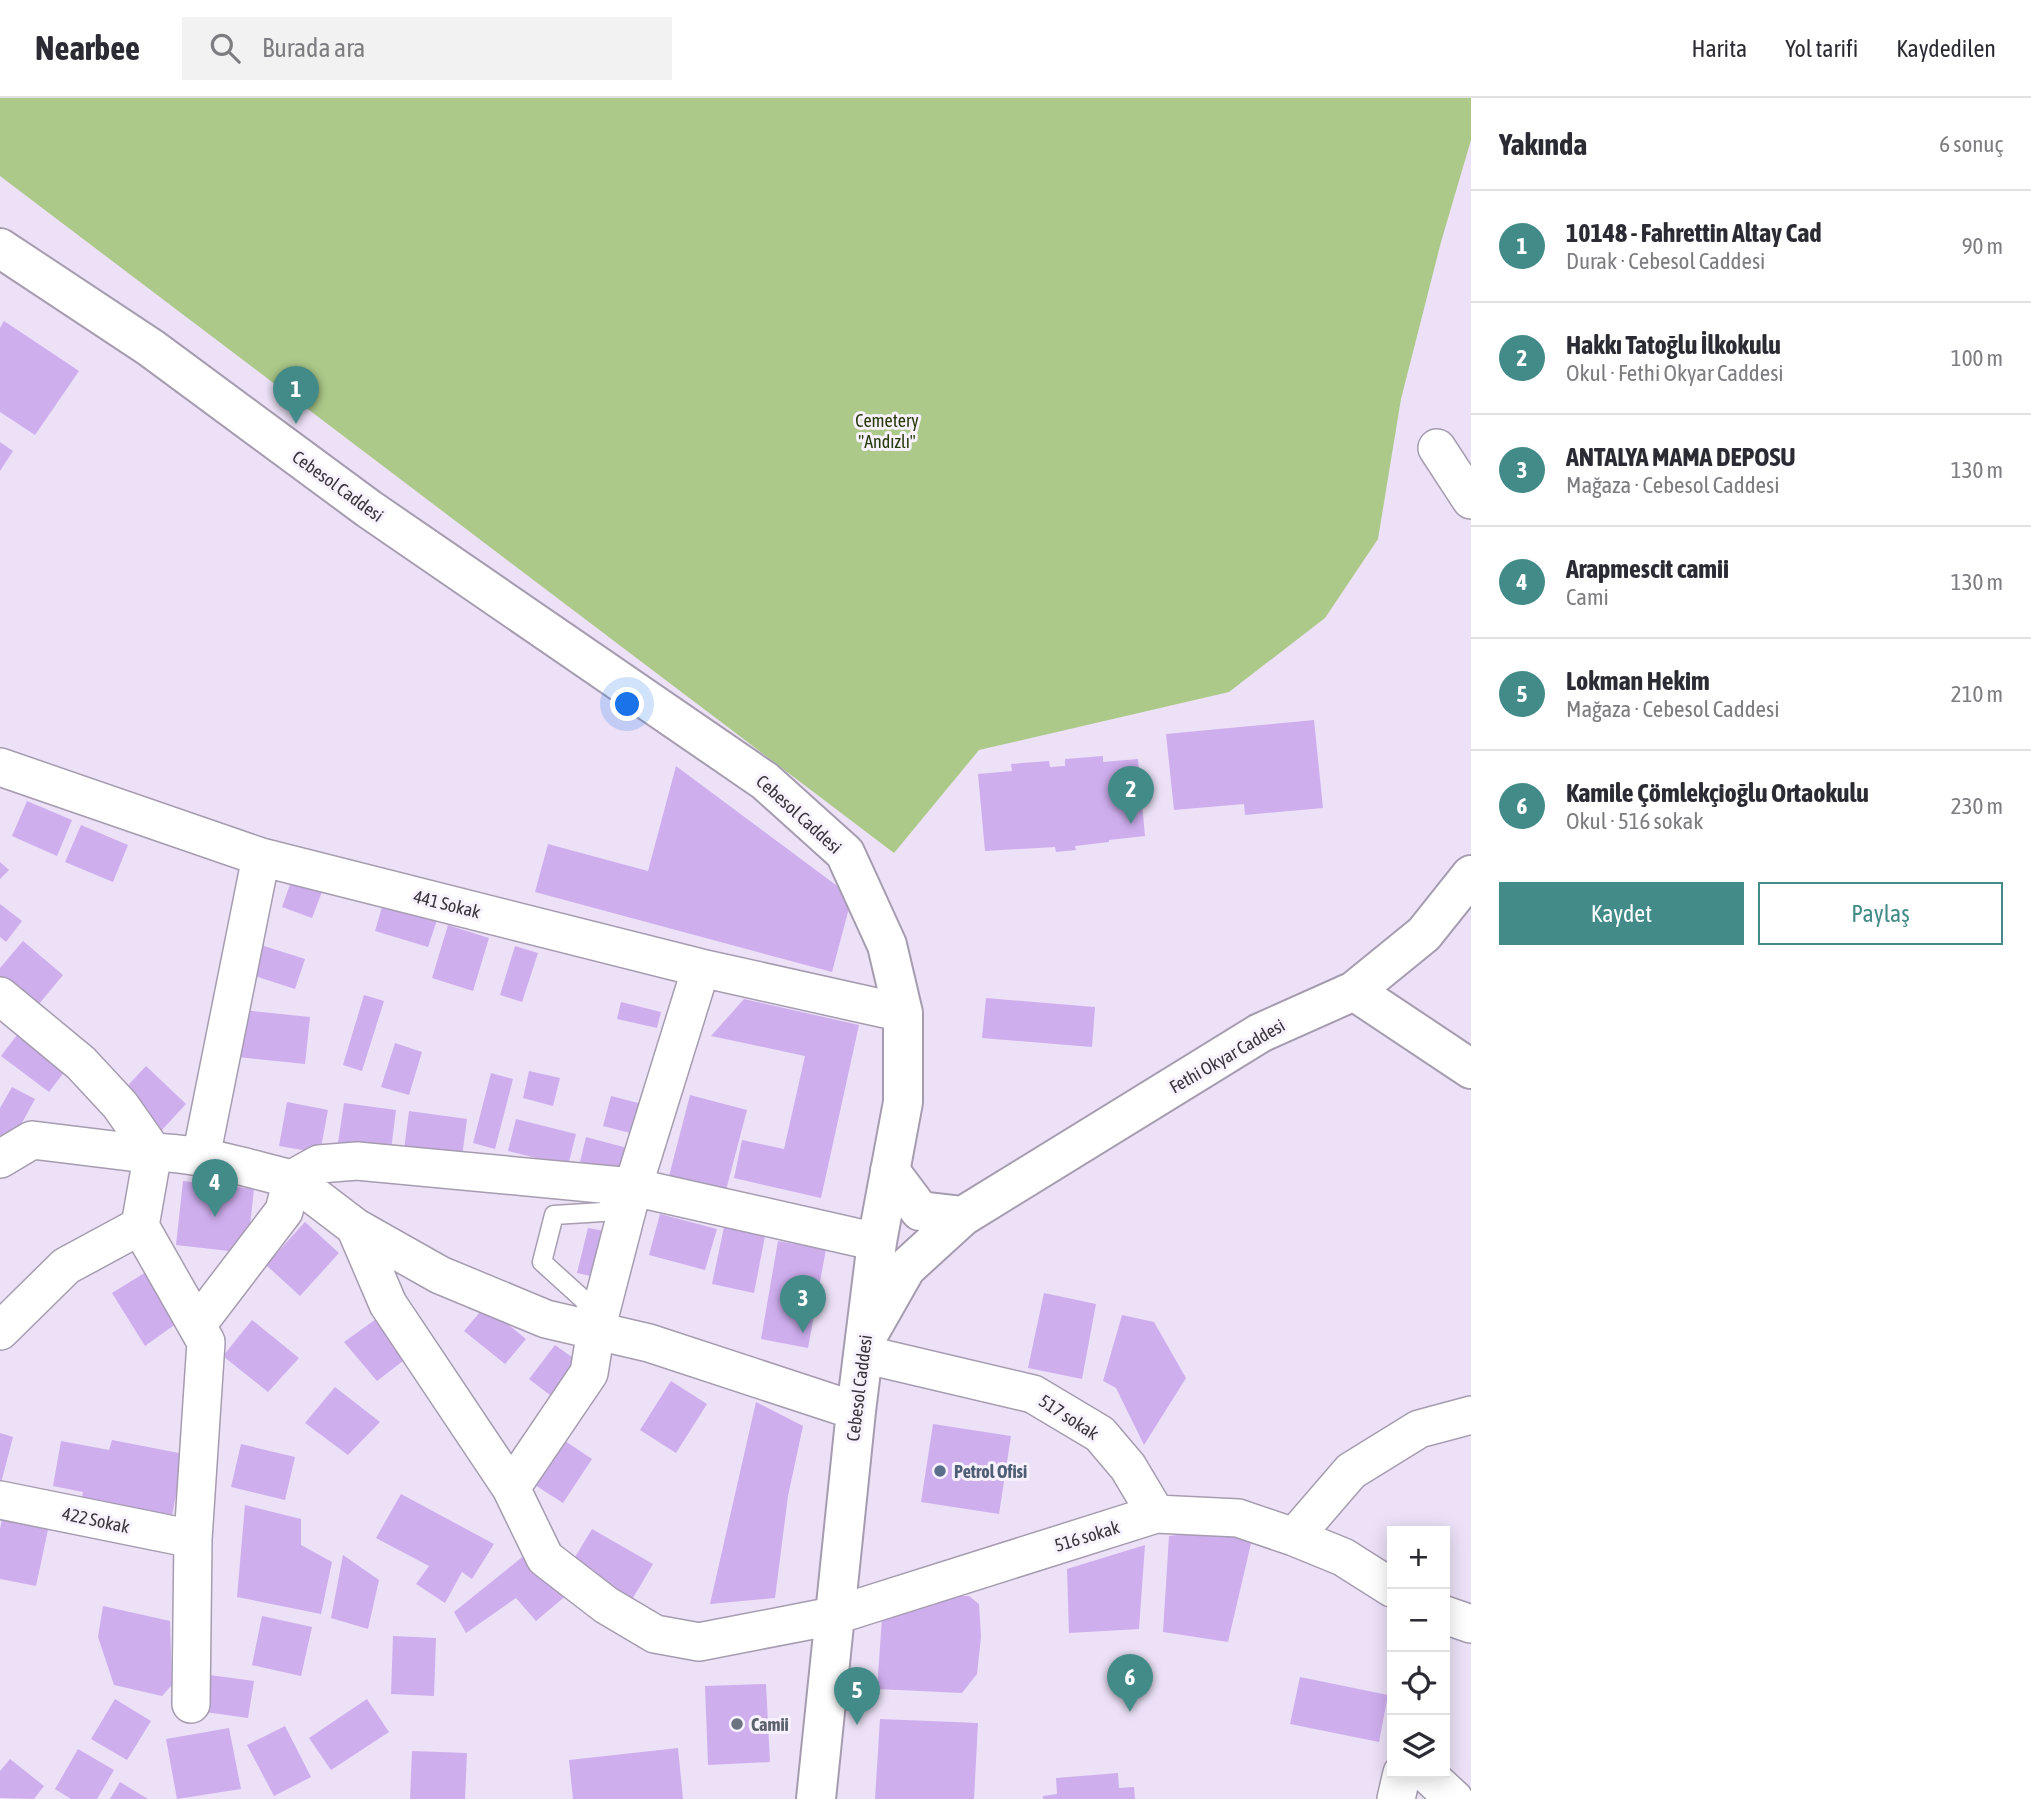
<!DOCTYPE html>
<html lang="tr">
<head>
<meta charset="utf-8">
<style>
  :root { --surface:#fff; --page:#f2f2f3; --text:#2b2b33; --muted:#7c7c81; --line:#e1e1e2; --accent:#438b88 }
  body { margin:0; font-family:"Asap Condensed",sans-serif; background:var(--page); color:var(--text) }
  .controls { position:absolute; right:21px; bottom:21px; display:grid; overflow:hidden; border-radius:0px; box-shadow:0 4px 18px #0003 }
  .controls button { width:63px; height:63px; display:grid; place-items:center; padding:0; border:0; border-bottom:2px solid var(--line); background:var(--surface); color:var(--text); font:35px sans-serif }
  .you { position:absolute; left:628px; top:607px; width:24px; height:24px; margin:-18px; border:5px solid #fff; border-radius:50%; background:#1a73e8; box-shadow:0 0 0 10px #1a73e833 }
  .badge { display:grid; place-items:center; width:46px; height:46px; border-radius:50%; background:var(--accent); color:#fff; font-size:23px; font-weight:700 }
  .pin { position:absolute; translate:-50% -58px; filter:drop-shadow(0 2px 4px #0008) }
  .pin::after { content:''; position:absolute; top:37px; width:24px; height:21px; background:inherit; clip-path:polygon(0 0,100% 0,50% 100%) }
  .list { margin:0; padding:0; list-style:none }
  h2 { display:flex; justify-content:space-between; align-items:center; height:91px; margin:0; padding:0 28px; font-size:30px }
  h2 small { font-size:23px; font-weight:400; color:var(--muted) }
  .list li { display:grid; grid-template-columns:46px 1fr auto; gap:21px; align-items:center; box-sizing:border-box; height:112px; padding:0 28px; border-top:2px solid var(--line) }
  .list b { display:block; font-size:26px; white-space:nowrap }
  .list p { margin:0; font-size:23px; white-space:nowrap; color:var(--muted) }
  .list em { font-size:23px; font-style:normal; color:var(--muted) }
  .actions { display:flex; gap:14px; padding:21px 28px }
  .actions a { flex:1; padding:16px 0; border:2px solid var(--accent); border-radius:0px; text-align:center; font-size:24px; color:var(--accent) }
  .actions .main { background:var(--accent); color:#fff }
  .icon { flex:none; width:38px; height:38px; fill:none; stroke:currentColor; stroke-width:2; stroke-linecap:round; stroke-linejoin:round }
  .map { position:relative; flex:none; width:1471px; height:1701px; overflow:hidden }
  header { display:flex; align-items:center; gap:42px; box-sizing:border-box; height:98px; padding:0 35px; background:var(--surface); border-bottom:2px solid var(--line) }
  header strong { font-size:33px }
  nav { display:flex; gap:38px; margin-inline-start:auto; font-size:24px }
  .search { width:490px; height:63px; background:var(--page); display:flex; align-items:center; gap:18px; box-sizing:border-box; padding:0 24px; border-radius:0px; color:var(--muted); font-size:26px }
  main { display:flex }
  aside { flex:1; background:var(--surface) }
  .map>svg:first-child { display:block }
  .green { fill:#acc989 }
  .building { fill:#cfaeee }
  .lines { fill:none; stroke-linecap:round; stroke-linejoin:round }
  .service-casing { stroke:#a69cb0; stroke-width:21 }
  .minor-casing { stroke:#a69cb0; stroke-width:40 }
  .tertiary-casing { stroke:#a69cb0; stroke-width:42 }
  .secondary-casing { stroke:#a69cb0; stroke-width:42 }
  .service { stroke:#fff; stroke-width:18 }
  .minor { stroke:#fff; stroke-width:37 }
  .tertiary { stroke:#fff; stroke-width:38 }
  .secondary { stroke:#fff; stroke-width:38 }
  .service-dot { fill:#5c6f8a; stroke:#f7f0fd; stroke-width:2.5 }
  .worship-dot { fill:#6b7280; stroke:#f7f0fd; stroke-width:2.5 }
  .labels { text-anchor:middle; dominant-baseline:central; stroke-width:6; stroke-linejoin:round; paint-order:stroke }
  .park-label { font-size:18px; fill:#273a09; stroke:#f7f0fd }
  .street-label { font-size:18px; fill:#38343c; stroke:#f7f0fd }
  .service-label { font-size:18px; font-weight:bold; fill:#4e5e75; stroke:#f7f0fd; text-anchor:start }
  .worship-label { font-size:18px; font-weight:bold; fill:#5b616d; stroke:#f7f0fd; text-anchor:start }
</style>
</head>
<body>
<header>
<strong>Nearbee</strong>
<div class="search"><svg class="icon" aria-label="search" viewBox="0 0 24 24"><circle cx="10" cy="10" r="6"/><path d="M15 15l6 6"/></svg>Burada ara</div>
<nav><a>Harita</a><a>Yol tarifi</a><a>Kaydedilen</a></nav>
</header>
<main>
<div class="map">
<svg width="1471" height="1701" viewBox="0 0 1471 1701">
  <rect width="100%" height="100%" fill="#ece1f7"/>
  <path class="green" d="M0,0H1471V42L1441,144L1401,301L1378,441L1325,520L1229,594L979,652L894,755L0,78Z"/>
  <path class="building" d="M4,223L79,273L35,337L0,314V230Z
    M0,344L13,353L0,373Z
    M1314,622L1323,710L1245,717L1244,706L1174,712L1166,636Z
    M1103,658V664L1138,661L1145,738L1109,742V744L1075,748L1076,752L1056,754L1055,749L985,753L978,676L1012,673L1011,666L1049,663L1050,669L1065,668V661Z
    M676,668L852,799L832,874L535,794L548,746L648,773Z
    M27,703L72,722L57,758L12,738Z
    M81,727L128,747L113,784L65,764Z
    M0,764L9,772L0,781Z
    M294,775L325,786L312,820L282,809Z
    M384,802L438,819L428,849L375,833Z
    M0,806L22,823L6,844L0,839Z
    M448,827L489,840L473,893L432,880Z
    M23,843L63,877L34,912L0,884V870Z
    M261,847L305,861L295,891L252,877Z
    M515,848L538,855L522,904L500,897Z
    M364,897L384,903L362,973L343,967Z
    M986,900L1095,909L1092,949L982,940Z
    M744,901L859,927L821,1100L734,1080L742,1042L784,1051L805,958L711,938Z
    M621,904L661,914L657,930L617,921Z
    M243,912L310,919L305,966L238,959Z
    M20,933L68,969L49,994L1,958Z
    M395,945L422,954L409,997L381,989Z
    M146,968L186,1006L161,1033L121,995Z
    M529,973L560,980L553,1008L523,1000Z
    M491,975L513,981L495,1051L473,1045Z
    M12,989L35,1001L6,1054L0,1051V1010Z
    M690,997L747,1012L725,1096L668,1082Z
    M611,998L646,1007L638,1037L603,1028Z
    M287,1004L328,1012L320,1055L279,1048Z
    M344,1005L396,1012L391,1052L338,1045Z
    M409,1013L467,1021L462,1059L404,1052Z
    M516,1021L576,1036L568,1068L508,1053Z
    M586,1039L631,1051L625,1075L580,1064Z
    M183,1083L254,1091L247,1155L176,1147Z
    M660,1116L717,1131L705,1172L649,1157Z
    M305,1124L339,1155L300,1198L266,1167Z
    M724,1129L765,1138L754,1195L712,1186Z
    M588,1130L605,1133L595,1179L577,1175Z
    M778,1143L826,1151L808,1250L761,1241Z
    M151,1171L184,1220L145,1248L112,1195Z
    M1044,1195L1096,1206L1082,1281L1028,1270Z
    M485,1208L526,1241L505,1266L464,1233Z
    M383,1216L412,1256L377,1283L344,1244Z
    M1122,1217L1154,1224L1186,1280L1144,1347L1116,1290L1103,1283Z
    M252,1222L299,1260L268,1294L223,1258Z
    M555,1247L586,1269L559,1304L529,1281Z
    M671,1283L707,1306L676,1355L640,1332Z
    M335,1289L380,1324L348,1357L305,1325Z
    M756,1304L803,1328L788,1398L775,1500L710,1506Z
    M933,1326L1011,1338L999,1416L921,1404Z
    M0,1335L13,1339L1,1385H0Z
    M112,1342L184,1356L171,1423L97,1409L98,1403L82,1400L83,1394L53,1388L61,1343L109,1352Z
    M565,1343L592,1361L563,1405L535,1387Z
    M241,1346L295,1359L285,1402L231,1389Z
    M401,1396L494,1446L472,1481L462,1474L445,1505L416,1486L429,1468L376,1440Z
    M245,1407L301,1421V1447L332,1464L321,1516L237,1499Z
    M3,1417L49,1427L36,1488L0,1481V1431Z
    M592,1431L653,1466L630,1505L569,1469Z
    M1224,1431L1252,1441L1228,1544L1163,1534L1169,1438Z
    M1145,1447L1139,1531L1069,1535L1067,1471Z
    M531,1452L568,1496L536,1523L516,1500L466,1535L454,1514Z
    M343,1457L379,1482L368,1531L331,1520Z
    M953,1498H969L979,1506L981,1539L977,1576L962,1595L877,1591L882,1520Z
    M103,1508L170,1523L172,1587L162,1598L114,1587L98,1539Z
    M262,1518L312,1529L301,1578L252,1567Z
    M393,1538L436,1540L434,1598L391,1596Z
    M210,1577L254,1583L248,1620L205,1614Z
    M1300,1579L1388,1597L1379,1644L1290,1626Z
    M766,1586L770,1664L708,1667L705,1588Z
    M115,1601L151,1623L127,1662L91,1641Z
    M367,1601L389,1634L331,1672L309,1640Z
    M880,1621L978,1625L974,1701H875Z
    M285,1628L311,1679L274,1698L247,1647Z
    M229,1630L241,1691L177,1701L166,1641Z
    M678,1650L683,1701H573L569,1662Z
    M78,1651L114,1672L97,1701H71L55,1691Z
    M412,1653L467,1655L465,1701H410Z
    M10,1661L44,1688L34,1701L0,1700V1673Z
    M1118,1675L1119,1690L1134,1689L1135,1701H1043V1698L1057,1696L1056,1680Z
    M120,1684L148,1701H110Z"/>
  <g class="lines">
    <defs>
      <path id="service" d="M593,1224L584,1202L542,1164L554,1117L603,1114L625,1096"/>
      <path id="minor" d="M1437,350L1471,402
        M0,669L261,759L701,870L903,915
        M0,898L81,965L120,1007L153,1054L140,1128L206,1244L193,1441L191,1606
        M201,1059L261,759
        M0,1061L32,1042L138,1055C190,1051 242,1069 292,1081L319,1066L357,1063L633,1089L877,1144
        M355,1129L440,1177L546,1221L649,1245L856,1313
        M197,1227L284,1113L292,1081L355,1129L388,1206L511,1390L545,1460L606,1507L655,1536L699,1544L833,1518L1156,1416L1238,1420L1294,1439L1343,1459L1392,1490
        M0,1233L66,1168L140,1128
        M863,1256L1033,1296L1100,1336L1128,1369L1156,1416
        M511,1390L589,1275L596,1232L633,1089L701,870
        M0,1402L193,1441
        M1294,1439L1351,1373L1419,1331L1471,1317
        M1445,1517L1471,1526
        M1426,1675L1454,1701
        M1396,1701L1402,1675"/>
      <path id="tertiary" d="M1354,893L1471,971
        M890,1073L920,1113L963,1118
        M865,1242L906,1170L963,1118L1260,935L1354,893L1424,836L1471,777"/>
      <path id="secondary" d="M0,150L151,250L369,411L765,683L845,755L887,847L903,915V1004L877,1144L856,1313L816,1701"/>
    </defs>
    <use href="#service" class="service-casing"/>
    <use href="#minor" class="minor-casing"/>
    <use href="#tertiary" class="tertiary-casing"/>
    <use href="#secondary" class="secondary-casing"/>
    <use href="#service" class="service"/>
    <use href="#minor" class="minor"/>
    <use href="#tertiary" class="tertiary"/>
    <use href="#secondary" class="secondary"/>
  </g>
  <circle class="service-dot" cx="940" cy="1373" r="7"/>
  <circle class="worship-dot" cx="737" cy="1626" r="7"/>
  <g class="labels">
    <g class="park-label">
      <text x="887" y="322">Cemetery<tspan x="887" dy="21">"Andızlı"</tspan></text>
    </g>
    <g class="street-label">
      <text transform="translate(338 388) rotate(36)">Cebesol Caddesi</text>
      <text transform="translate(799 716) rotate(42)">Cebesol Caddesi</text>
      <text transform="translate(447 806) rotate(14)">441 Sokak</text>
      <text transform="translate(1227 958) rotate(-30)">Fethi Okyar Caddesi</text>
      <text transform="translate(859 1290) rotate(-83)">Cebesol Caddesi</text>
      <text transform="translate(1069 1319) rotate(33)">517 sokak</text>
      <text transform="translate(96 1422) rotate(12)">422 Sokak</text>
      <text transform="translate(1087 1438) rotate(-17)">516 sokak</text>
    </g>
    <g class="service-label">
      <text x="954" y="1373">Petrol Ofisi</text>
    </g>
    <g class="worship-label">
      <text x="751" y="1626">Camii</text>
    </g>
  </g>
</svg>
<div class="controls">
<button>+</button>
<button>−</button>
<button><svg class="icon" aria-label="locate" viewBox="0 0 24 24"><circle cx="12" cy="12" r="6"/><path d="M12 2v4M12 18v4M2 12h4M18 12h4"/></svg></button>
<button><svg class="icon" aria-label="layers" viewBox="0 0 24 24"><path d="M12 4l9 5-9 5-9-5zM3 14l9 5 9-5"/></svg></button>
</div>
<div class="you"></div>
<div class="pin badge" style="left:296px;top:326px">1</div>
<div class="pin badge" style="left:1131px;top:726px">2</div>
<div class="pin badge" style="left:803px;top:1235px">3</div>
<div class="pin badge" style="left:215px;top:1119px">4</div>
<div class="pin badge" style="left:857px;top:1627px">5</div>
<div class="pin badge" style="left:1130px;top:1614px">6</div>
</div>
<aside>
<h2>Yakında<small>6 sonuç</small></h2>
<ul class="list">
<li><span class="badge">1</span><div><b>10148 - Fahrettin Altay Cad</b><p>Durak · Cebesol Caddesi</p></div><em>90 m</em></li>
<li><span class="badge">2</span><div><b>Hakkı Tatoğlu İlkokulu</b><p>Okul · Fethi Okyar Caddesi</p></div><em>100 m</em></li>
<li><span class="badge">3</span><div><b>ANTALYA MAMA DEPOSU</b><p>Mağaza · Cebesol Caddesi</p></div><em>130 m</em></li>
<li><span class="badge">4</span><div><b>Arapmescit camii</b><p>Cami</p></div><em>130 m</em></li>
<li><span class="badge">5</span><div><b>Lokman Hekim</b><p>Mağaza · Cebesol Caddesi</p></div><em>210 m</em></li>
<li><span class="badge">6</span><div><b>Kamile Çömlekçioğlu Ortaokulu</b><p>Okul · 516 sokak</p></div><em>230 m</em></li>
</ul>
<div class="actions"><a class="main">Kaydet</a><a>Paylaş</a></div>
</aside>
</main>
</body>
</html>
